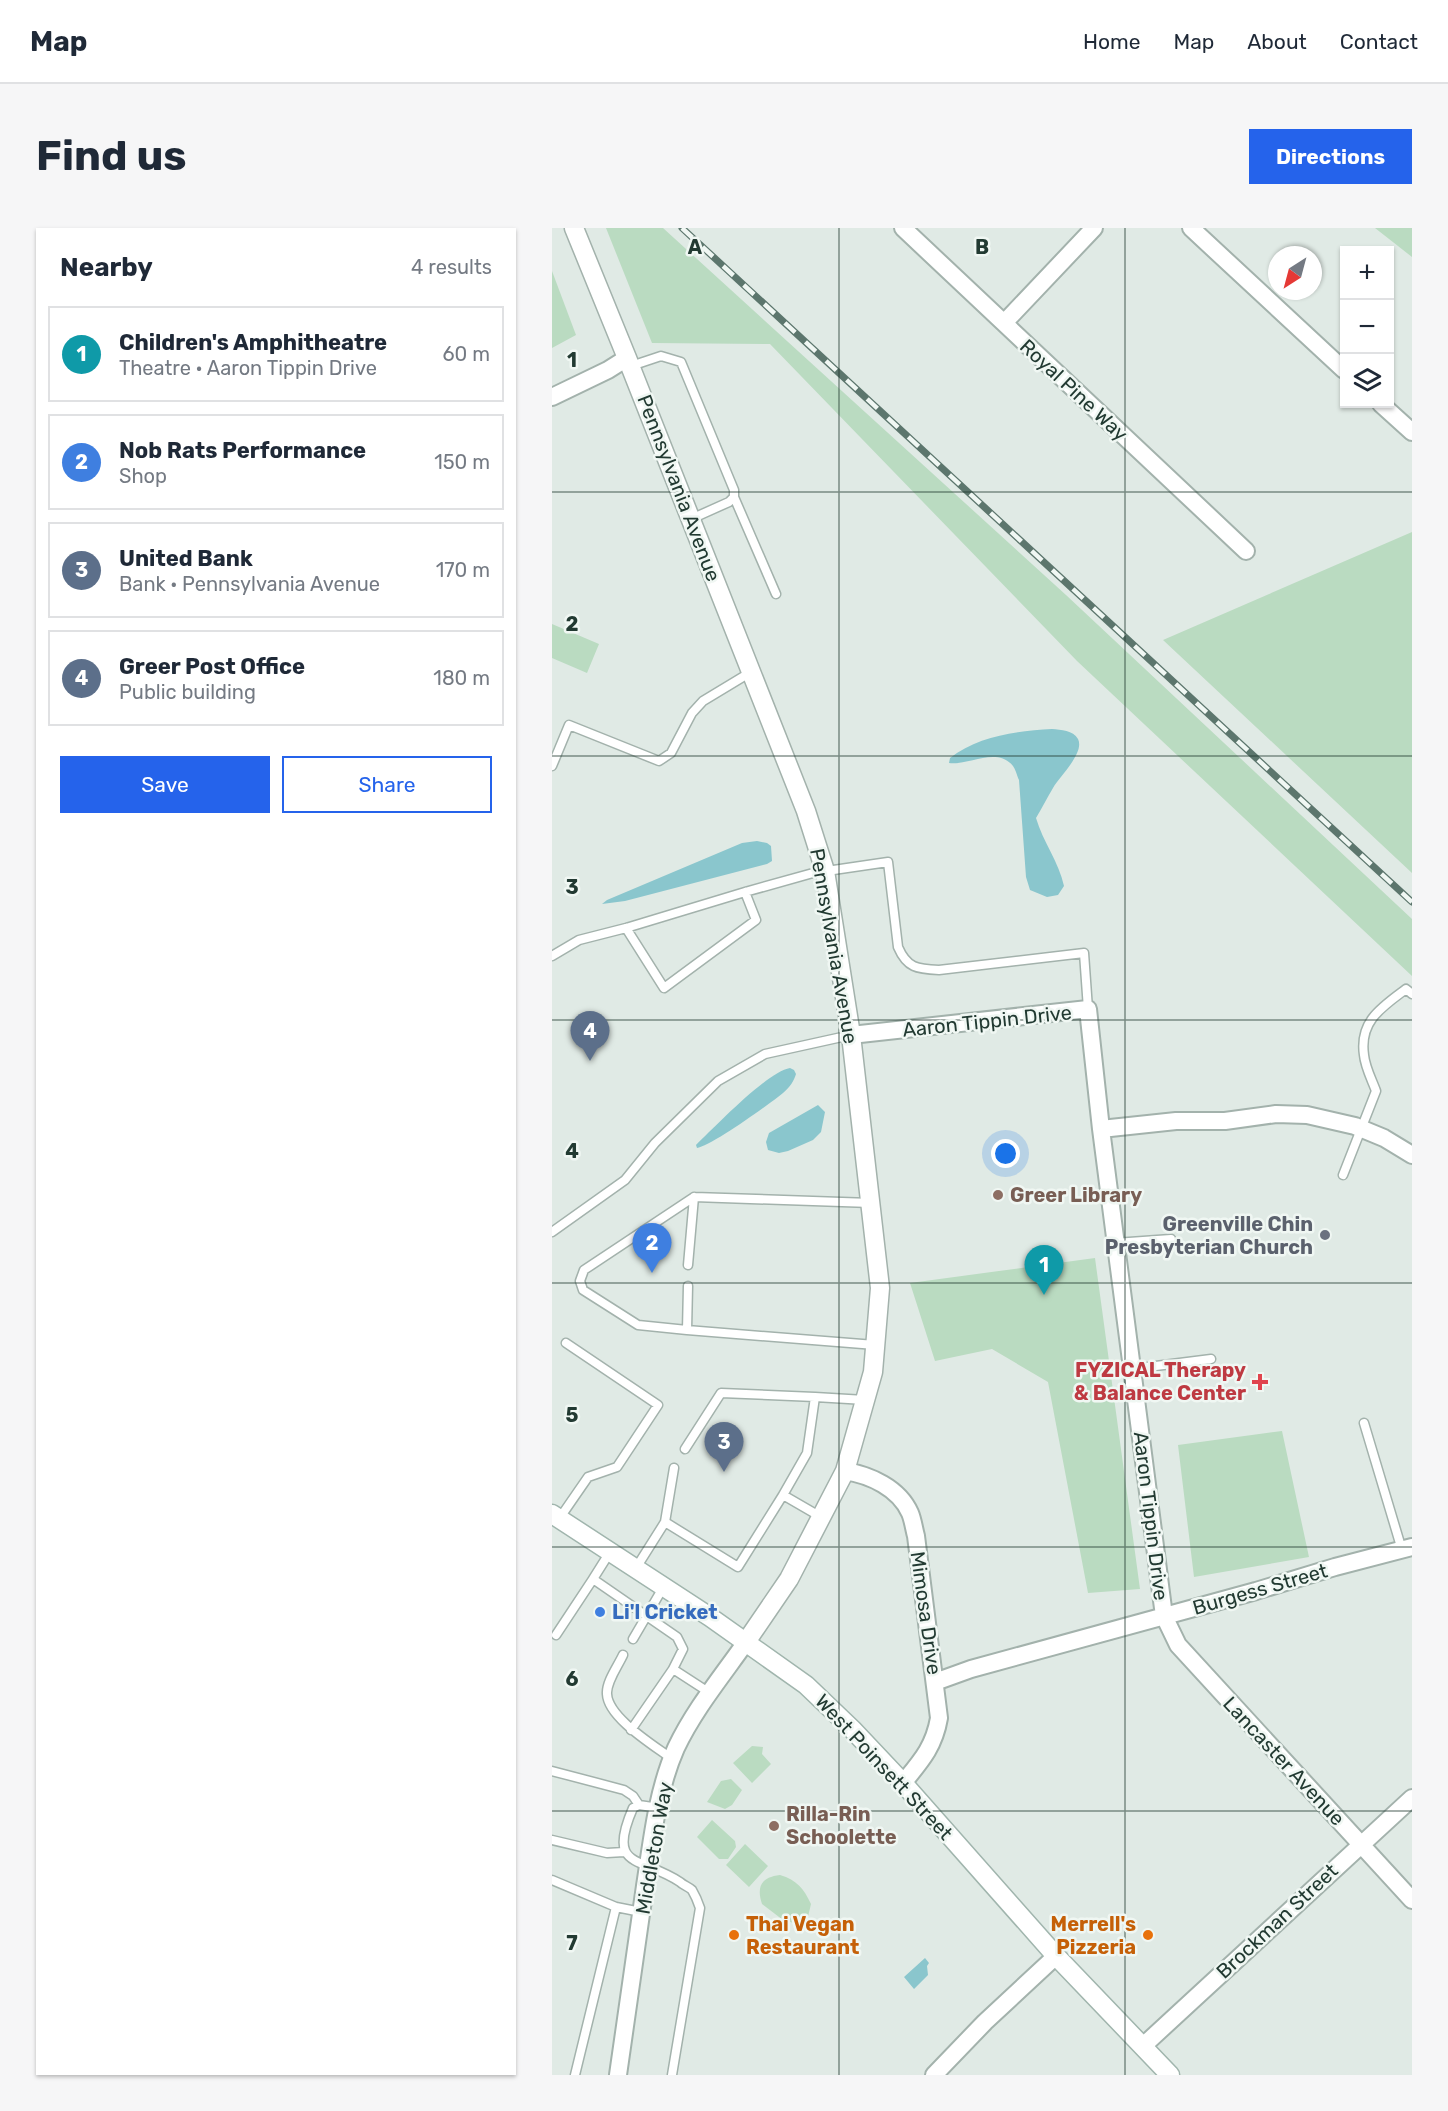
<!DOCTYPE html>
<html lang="en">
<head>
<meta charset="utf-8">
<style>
  :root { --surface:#fff; --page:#f6f6f7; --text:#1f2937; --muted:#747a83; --line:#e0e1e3; --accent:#2563eb }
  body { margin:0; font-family:Rubik,sans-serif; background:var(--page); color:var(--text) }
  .controls { position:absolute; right:18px; top:18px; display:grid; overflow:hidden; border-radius:0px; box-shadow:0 2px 4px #0004 }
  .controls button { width:54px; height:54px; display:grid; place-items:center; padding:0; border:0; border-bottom:2px solid var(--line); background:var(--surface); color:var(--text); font:30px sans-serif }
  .compass { position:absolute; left:716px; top:18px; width:54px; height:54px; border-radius:50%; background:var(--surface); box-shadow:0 2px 4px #0004; rotate:216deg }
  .you { position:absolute; left:454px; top:926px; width:21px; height:21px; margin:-15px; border:4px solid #fff; border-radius:50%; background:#1a73e8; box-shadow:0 0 0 9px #1a73e833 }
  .badge { display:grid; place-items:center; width:39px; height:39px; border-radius:50%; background:var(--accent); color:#fff; font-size:20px; font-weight:700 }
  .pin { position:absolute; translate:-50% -50px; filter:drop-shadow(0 2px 3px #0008) }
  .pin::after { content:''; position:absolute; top:32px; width:21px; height:18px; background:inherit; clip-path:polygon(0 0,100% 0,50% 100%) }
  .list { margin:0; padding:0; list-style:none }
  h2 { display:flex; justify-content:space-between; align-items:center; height:78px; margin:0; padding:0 24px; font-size:26px }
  h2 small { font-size:20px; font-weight:400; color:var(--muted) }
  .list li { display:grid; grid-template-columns:39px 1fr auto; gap:18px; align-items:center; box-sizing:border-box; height:96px; margin:0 12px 12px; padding:0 12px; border:2px solid var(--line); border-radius:0px }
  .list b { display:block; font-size:22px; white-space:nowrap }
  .list p { margin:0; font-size:20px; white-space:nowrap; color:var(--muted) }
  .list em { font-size:20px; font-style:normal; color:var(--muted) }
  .actions { display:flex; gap:12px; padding:18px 24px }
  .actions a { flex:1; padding:14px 0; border:2px solid var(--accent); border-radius:0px; text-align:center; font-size:21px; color:var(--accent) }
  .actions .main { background:var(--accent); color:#fff }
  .icon { flex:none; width:33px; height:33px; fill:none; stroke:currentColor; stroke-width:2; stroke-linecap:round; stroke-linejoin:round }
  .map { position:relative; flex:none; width:860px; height:1847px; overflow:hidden; border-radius:0px }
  header { display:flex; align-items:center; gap:36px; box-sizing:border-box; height:84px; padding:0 30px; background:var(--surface); border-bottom:2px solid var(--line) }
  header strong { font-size:28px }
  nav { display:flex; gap:33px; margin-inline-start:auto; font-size:21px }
  .intro { display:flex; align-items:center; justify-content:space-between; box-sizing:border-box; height:144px; padding:0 36px }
  h1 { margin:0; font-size:42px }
  .button { padding:15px 27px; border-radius:0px; background:var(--accent); color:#fff; font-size:21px; font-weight:700 }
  main { display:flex; gap:36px; padding:0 36px }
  aside { flex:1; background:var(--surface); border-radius:0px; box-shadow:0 2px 4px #0004 }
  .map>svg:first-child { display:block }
  .green { fill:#badbc1 }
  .water { fill:#8ac6cd }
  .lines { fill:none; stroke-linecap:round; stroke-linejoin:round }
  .service-casing { stroke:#a3b2ac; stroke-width:11 }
  .minor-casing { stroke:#a3b2ac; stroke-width:20 }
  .tertiary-casing { stroke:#a3b2ac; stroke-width:21 }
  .secondary-casing { stroke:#a0b5ad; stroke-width:21 }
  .service { stroke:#fff; stroke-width:8 }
  .minor { stroke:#fff; stroke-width:16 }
  .tertiary { stroke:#fff; stroke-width:18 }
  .secondary { stroke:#fff; stroke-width:18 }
  .rail-casing { stroke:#5c766d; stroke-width:7 }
  .rail { stroke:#f0f7f3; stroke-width:4.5; stroke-dasharray:14; stroke-linecap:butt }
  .grid { fill:none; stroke:#223a32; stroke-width:1.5; stroke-opacity:0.55 }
  .education-dot { fill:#8d6e63; stroke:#f0f7f3; stroke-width:2 }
  .worship-dot { fill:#6b7280; stroke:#f0f7f3; stroke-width:2 }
  .health-dot { fill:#e0444e; stroke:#f0f7f3; stroke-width:2 }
  .shop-dot { fill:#3f7fe0; stroke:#f0f7f3; stroke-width:2 }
  .food-dot { fill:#e8710a; stroke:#f0f7f3; stroke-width:2 }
  .labels { text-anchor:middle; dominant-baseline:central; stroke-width:5; stroke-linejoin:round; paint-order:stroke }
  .street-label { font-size:20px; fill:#223a32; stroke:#f0f7f3 }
  .education-label { font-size:20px; font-weight:bold; fill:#785e54; stroke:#f0f7f3; text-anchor:start }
  .worship-label { font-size:20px; font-weight:bold; fill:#5b616d; stroke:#f0f7f3; text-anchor:end }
  .health-label { font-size:20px; font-weight:bold; fill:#be3a42; stroke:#f0f7f3; text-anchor:end }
  .shop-label { font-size:20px; font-weight:bold; fill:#366cbe; stroke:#f0f7f3; text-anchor:start }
  .food-label { font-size:20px; font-weight:bold; fill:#c56008; stroke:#f0f7f3; text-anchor:start }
  .grid-label { font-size:20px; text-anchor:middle; font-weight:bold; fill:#223a32; stroke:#f0f7f3; stroke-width:5; stroke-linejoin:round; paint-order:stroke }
</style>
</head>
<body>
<header>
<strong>Map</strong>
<nav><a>Home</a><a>Map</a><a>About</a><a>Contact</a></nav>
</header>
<div class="intro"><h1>Find us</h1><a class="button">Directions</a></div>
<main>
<aside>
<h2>Nearby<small>4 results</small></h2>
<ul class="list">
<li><span class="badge" style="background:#0f9aa8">1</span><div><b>Children's Amphitheatre</b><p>Theatre · Aaron Tippin Drive</p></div><em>60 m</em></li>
<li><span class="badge" style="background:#3f7fe0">2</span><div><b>Nob Rats Performance</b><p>Shop</p></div><em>150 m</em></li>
<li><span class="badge" style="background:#5c6f8a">3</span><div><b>United Bank</b><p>Bank · Pennsylvania Avenue</p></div><em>170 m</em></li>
<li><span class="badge" style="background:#5c6f8a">4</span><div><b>Greer Post Office</b><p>Public building</p></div><em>180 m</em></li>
</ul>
<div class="actions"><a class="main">Save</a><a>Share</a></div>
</aside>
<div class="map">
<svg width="860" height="1847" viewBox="0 0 860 1847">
  <rect width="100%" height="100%" fill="#e0eae5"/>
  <path class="green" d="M54,0H111L514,367L860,691V748L525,433L218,116L100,115Z
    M823,0H860V29Z
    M0,43L24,107L0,120Z
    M860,304V645L611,412Z
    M0,396L47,416L35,445L0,430Z
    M543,1030L588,1361L536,1365L496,1154L440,1121L383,1133L358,1055Z
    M730,1203L757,1329L642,1349L626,1217Z
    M200,1518L211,1519L210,1526L219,1536L200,1555L181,1535Z
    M179,1551L190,1562L180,1577L173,1581L155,1574L169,1553Z
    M160,1592L183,1613L184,1619L176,1631H167L145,1609Z
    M193,1616L216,1638L197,1659L174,1637Z
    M228,1647C245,1652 252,1661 259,1676L255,1693L249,1697L231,1692L210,1676C204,1658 210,1649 228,1647Z"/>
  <path class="water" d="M500,501C509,502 521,502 526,511C533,525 507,549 501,560C495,570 490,580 484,590C491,614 507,634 512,658L506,667L495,669L478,662L474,649L467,552C465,548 464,542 461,538C445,518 416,538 397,535L398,530C426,508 465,503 500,501Z
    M205,613L215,615L219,618L220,633L215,636L73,673L50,676L55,672L190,615Z
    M238,840L242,842L244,846C242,853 238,859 231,865C219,875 158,919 145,920L144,917C163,899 215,844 238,840Z
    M266,877L273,884L269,904L261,912L236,923L227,925L216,922L214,914L217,905Z
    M373,1730L377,1735L375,1738L376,1747L362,1761L352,1749Z"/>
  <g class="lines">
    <defs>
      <path id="service" d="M79,138L109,128L129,134L182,262V269L177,274L139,291
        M182,269L224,366
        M0,538L17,497L107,533L119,525L140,485L151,473L199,444
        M74,700L112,760L204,692L193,664
        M0,728L27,712L74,700L193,664L261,645L336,634L346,719C355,740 365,741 387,742L532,725L536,781
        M791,947L824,863C820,852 813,839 812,827C807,793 830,779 854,761L860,766
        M0,1004L73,952L103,915L166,853L213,826L299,807
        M563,1015L619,1011
        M136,1037L142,969L319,975
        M136,1058L135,1102L323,1117
        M135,1102L86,1097L31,1062L28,1053L32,1042L142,969
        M580,1141L659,1131
        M812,1195L850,1322
        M133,1221L169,1165L263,1169
        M231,1267L255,1225L263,1169L313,1172
        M7,1291L36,1249L65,1239L106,1177L14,1115
        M113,1294L122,1240
        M58,1324L41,1351L125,1409L131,1421L121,1441
        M84,1340L113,1294L186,1339L231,1267L269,1289
        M4,1407L41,1351
        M81,1411L112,1358
        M71,1427C66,1438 54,1454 55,1466C56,1490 103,1518 120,1531
        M79,1502L121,1441L158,1465
        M0,1543L72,1562L81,1568L87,1577
        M107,1580L87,1577L81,1580C54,1642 89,1628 128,1654C131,1657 137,1659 140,1662C143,1667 146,1674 148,1680L120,1847
        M0,1612L55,1625L72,1624
        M0,1652L64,1679L89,1684
        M23,1847L64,1679"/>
      <path id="minor" d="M351,0L694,323
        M639,0L792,142
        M452,95L542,0
        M0,169L56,142L75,130
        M829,176L860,204
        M299,807L536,781L549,901L612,1388L626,1417L860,1672
        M549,901L624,893H673L724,886L755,887L803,898L832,910L860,927
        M293,1243C318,1247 347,1260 358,1285C361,1292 362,1301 364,1308L387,1490C382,1519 369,1533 351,1555
        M383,1454L419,1441L704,1363L783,1339L860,1319
        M591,1818L860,1570
        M66,1847C75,1784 84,1721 93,1658C100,1612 105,1563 124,1520C142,1482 170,1448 194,1414
        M382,1847L433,1794L504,1728"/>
      <path id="tertiary" d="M22,0L75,130L254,583L273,643L299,807L328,1060L321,1144L293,1243L237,1351L194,1414"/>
      <path id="secondary" d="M0,1286L158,1389L254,1457L300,1501L351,1555L504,1728L618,1847"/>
    </defs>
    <use href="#service" class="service-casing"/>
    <use href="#minor" class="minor-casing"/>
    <use href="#tertiary" class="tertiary-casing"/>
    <use href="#secondary" class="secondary-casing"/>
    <use href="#service" class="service"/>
    <use href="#minor" class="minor"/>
    <use href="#tertiary" class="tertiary"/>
    <use href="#secondary" class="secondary"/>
    <defs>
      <path id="rail" d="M130,0L860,674"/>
    </defs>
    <use href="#rail" class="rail-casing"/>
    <use href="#rail" class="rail"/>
  </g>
  <path class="grid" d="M287,0V1847M573,0V1847M0,264H860M0,528H860M0,792H860M0,1055H860M0,1319H860M0,1583H860"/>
  <g class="education-dot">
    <circle cx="446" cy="967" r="6"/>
    <circle cx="222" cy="1598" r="6"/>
  </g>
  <circle class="worship-dot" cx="773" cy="1007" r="6"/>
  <path class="health-dot" d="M705 1145h6v6h6v6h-6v6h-6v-6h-6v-6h6z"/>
  <circle class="shop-dot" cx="48" cy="1384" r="6"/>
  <g class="food-dot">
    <circle cx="182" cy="1707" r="6"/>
    <circle cx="596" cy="1707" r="6"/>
  </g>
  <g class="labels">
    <g class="street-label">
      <text transform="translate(522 162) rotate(43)">Royal Pine Way</text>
      <text transform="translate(127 260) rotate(69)">Pennsylvania Avenue</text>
      <text transform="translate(282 718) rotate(80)">Pennsylvania Avenue</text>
      <text transform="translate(435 793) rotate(-6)">Aaron Tippin Drive</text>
      <text transform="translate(599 1288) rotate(83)">Aaron Tippin Drive</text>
      <text transform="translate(708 1361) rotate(-16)">Burgess Street</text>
      <text transform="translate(374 1385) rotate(82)">Mimosa Drive</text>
      <text transform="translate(732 1533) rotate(47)">Lancaster Avenue</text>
      <text transform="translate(332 1539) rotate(47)">West Poinsett Street</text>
      <text transform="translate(102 1620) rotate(-80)">Middleton Way</text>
      <text transform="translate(725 1693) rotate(-43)">Brockman Street</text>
    </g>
    <g class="education-label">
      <text x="458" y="967">Greer Library</text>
      <text x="234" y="1586">Rilla-Rin<tspan x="234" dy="23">Schoolette</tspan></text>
    </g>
    <g class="worship-label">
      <text x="761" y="996">Greenville Chin<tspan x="761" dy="23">Presbyterian Church</tspan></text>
    </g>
    <g class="health-label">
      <text x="694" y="1142">FYZICAL Therapy<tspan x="694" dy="23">&amp; Balance Center</tspan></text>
    </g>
    <g class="shop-label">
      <text x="60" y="1384">Li'l Cricket</text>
    </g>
    <g class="food-label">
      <text x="194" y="1696">Thai Vegan<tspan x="194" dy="23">Restaurant</tspan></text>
      <text x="584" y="1696" text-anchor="end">Merrell's<tspan x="584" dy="23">Pizzeria</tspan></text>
    </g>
  </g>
  <g class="grid-label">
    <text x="143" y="26">A</text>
    <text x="430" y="26">B</text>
    <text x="20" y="139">1</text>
    <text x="20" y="403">2</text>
    <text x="20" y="666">3</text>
    <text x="20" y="930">4</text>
    <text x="20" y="1194">5</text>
    <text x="20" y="1458">6</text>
    <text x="20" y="1722">7</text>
  </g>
</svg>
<div class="controls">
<button>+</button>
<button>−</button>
<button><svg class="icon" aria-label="layers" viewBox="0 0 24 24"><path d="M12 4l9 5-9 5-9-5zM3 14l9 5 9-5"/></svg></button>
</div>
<svg class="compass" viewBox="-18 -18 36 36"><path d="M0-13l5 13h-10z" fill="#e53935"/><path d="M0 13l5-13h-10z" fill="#747a83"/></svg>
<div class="you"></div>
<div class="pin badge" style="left:492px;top:1067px;background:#0f9aa8">1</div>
<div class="pin badge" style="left:100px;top:1045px;background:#3f7fe0">2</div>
<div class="pin badge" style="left:172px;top:1244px;background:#5c6f8a">3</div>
<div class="pin badge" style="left:38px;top:833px;background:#5c6f8a">4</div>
</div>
</main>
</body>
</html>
